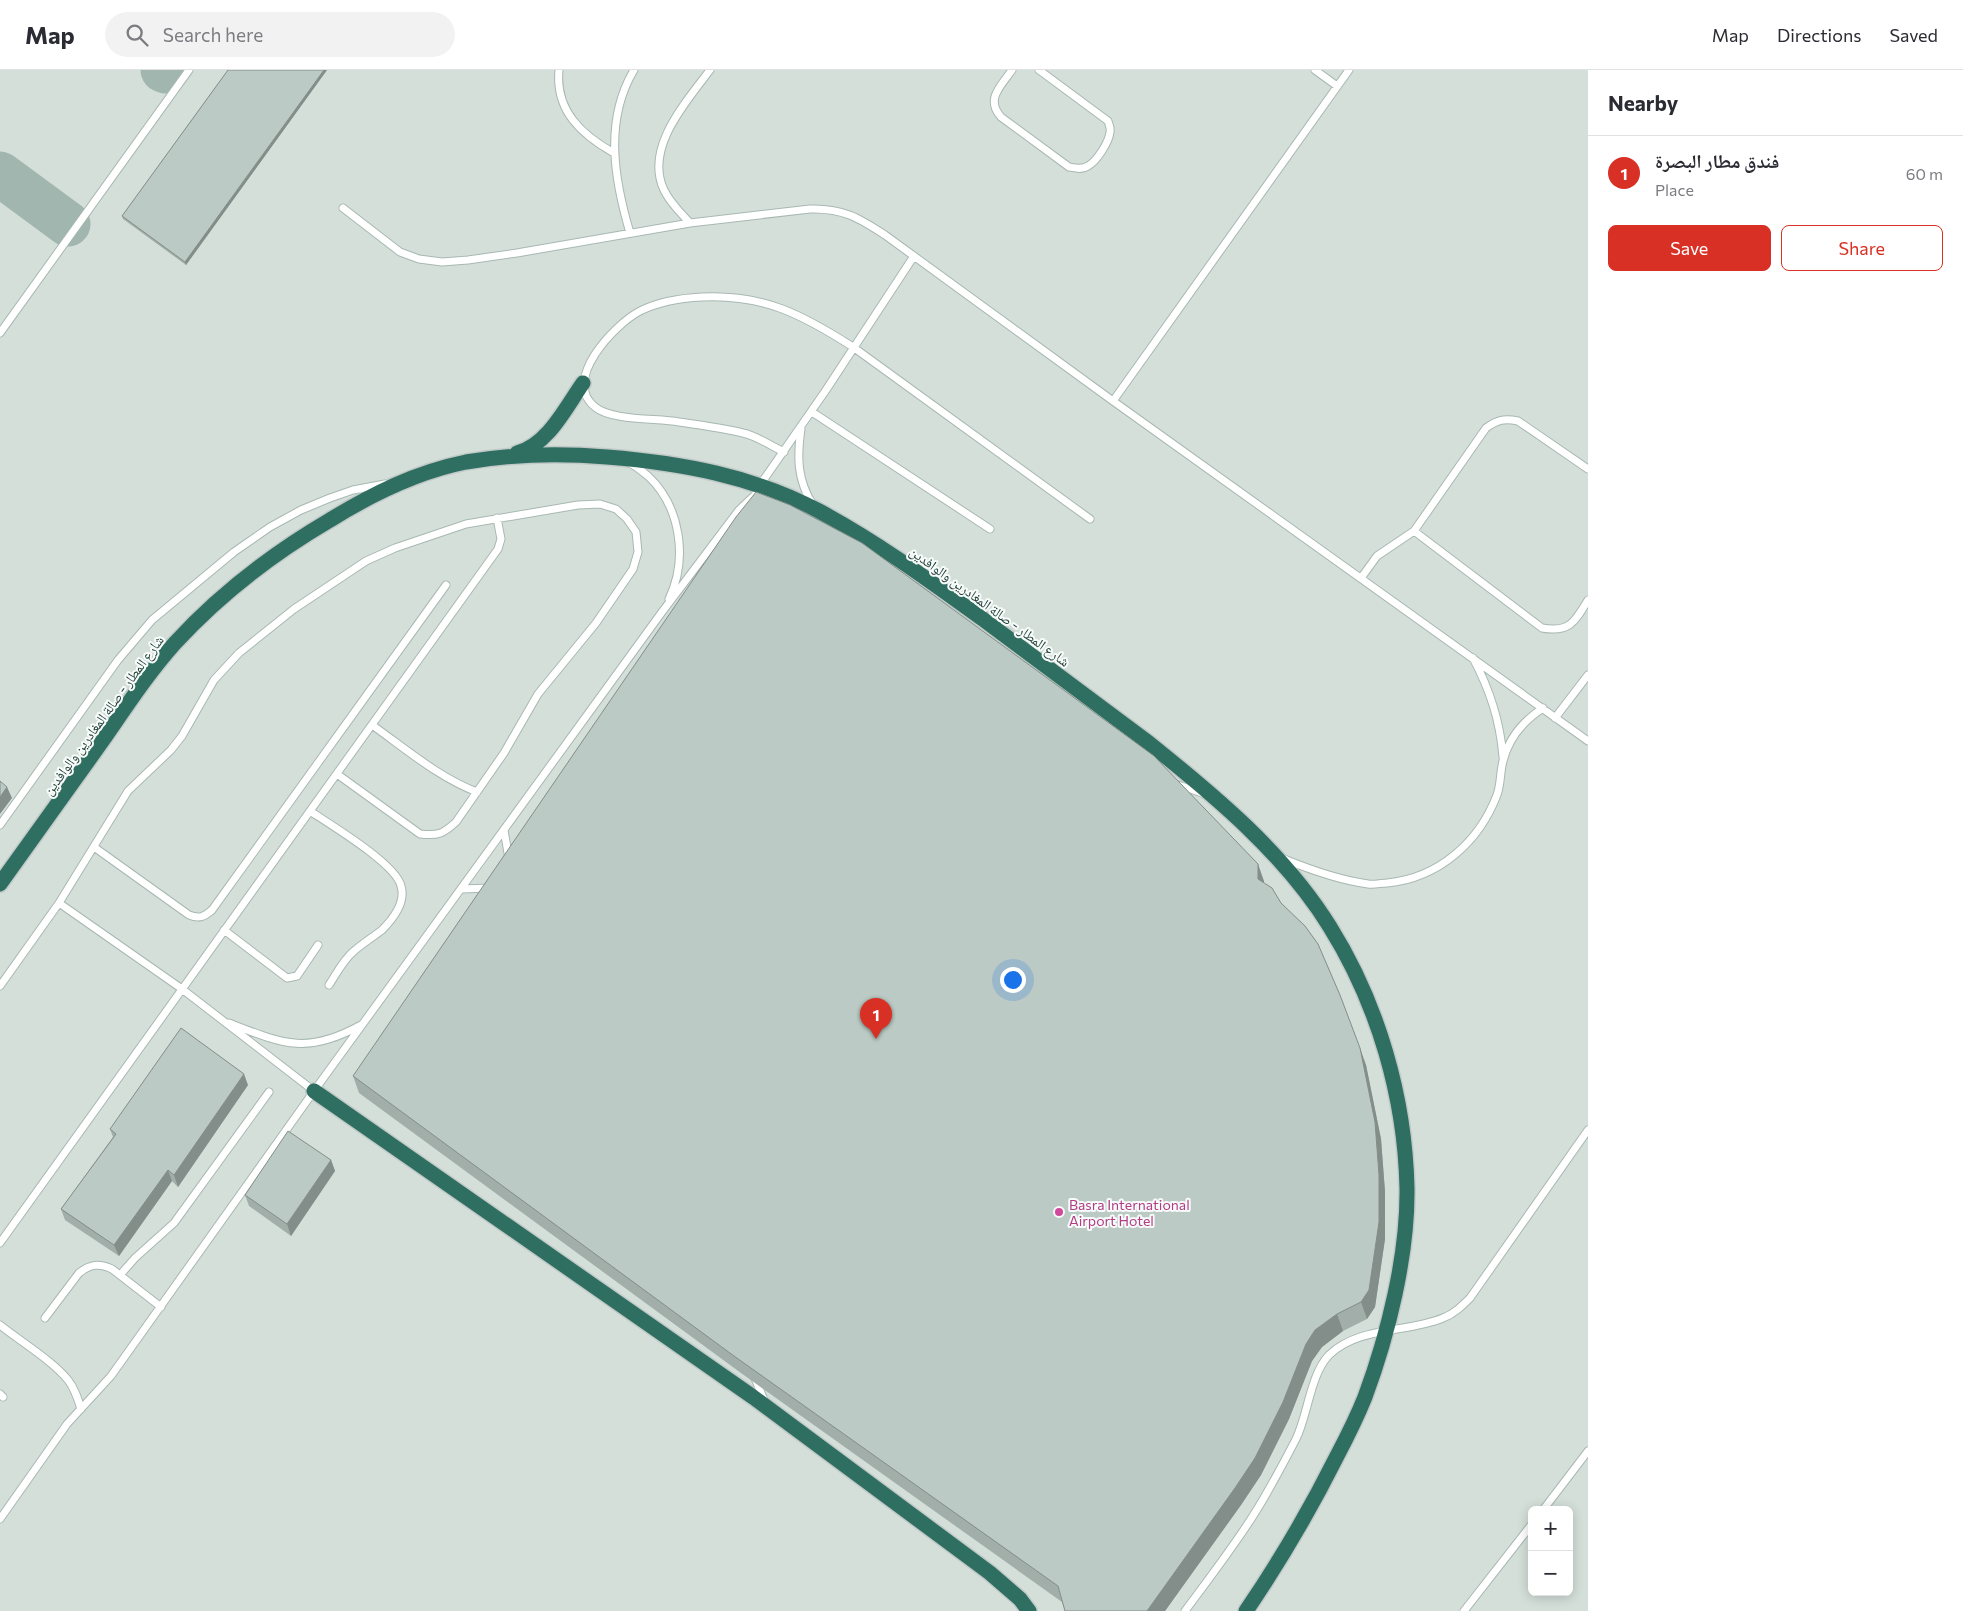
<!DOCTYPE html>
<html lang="en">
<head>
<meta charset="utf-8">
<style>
  :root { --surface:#fff; --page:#f2f2f3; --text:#2b2b33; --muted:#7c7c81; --line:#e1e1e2; --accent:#d93025 }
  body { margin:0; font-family:Commissioner,"Noto Naskh Arabic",sans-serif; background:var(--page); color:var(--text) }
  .controls { position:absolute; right:15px; bottom:15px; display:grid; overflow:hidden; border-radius:8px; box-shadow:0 2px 12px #0003 }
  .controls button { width:45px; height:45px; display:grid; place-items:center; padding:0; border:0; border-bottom:1px solid var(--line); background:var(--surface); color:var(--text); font:25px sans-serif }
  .you { position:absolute; left:1012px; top:909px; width:18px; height:18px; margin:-12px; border:4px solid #fff; border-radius:50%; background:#1a73e8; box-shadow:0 0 0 8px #1a73e833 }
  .badge { display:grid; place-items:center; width:32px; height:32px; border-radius:50%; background:var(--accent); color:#fff; font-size:16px; font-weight:700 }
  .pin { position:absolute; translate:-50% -41px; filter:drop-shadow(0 1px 2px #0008) }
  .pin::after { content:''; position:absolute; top:26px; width:18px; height:15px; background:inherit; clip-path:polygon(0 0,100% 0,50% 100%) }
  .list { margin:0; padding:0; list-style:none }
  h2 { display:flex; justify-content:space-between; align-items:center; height:65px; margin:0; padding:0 20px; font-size:21px }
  h2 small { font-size:16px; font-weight:400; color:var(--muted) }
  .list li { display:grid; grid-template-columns:32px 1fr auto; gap:15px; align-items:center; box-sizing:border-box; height:75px; padding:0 20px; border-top:1px solid var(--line) }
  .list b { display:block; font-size:19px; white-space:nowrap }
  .list p { margin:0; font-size:16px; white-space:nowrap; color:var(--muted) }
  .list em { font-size:16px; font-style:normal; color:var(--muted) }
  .actions { display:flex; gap:10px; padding:15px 20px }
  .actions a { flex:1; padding:11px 0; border:1px solid var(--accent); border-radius:8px; text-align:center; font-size:18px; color:var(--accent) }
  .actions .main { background:var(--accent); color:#fff }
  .icon { flex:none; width:28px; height:28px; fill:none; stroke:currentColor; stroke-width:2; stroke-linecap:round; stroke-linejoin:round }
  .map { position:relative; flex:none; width:1588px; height:1541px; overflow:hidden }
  header { display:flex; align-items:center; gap:30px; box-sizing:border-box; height:70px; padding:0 25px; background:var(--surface); border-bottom:1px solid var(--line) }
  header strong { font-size:24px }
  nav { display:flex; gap:28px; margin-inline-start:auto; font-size:18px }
  .search { width:350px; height:45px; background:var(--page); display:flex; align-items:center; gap:12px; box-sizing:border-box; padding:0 18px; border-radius:28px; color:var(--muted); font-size:19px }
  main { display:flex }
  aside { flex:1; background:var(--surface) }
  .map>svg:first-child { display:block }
  .built { fill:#d4dfda; fill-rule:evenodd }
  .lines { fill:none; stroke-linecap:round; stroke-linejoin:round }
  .taxiway { stroke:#a2b6b0; stroke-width:45 }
  .lane-casing { stroke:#a8b8b2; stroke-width:9 }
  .highway-casing { stroke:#c2cac8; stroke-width:18 }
  .lane { stroke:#fff; stroke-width:7 }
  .highway { stroke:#2f6f62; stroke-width:15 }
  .wall { fill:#a1aea9 }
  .shaded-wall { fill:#838d89 }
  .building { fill:#bbcac4; stroke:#838d89 }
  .hotel-dot { fill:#d1479c; stroke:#f7fbf9; stroke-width:2 }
  .labels { text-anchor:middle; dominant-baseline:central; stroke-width:4; stroke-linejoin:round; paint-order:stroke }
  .street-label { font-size:14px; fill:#24423a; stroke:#f7fbf9 }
  .hotel-label { font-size:14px; fill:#b23c85; stroke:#f7fbf9; text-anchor:start }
</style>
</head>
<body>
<header>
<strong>Map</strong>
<div class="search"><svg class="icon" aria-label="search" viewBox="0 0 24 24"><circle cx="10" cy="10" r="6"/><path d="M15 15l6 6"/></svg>Search here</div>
<nav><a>Map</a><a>Directions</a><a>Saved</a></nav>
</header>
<main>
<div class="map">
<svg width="1588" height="1541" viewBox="0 0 1588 1541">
  <rect width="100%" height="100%" fill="#e6efeb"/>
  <path class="built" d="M0,0H1588V1541H0ZM1532,1440H1569V1522H1532Z"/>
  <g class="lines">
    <path class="taxiway" d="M163,0L165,1
      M0,104L68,154"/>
    <defs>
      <path id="lane" d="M559,0C555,41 582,65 614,83
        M1012,0C1001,16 985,29 1001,47L1069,97C1075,98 1082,100 1088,96C1097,91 1109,72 1110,62C1111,58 1109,55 1108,51L1039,0
        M1315,0L1337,16
        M343,138L400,182L419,189L442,192L468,190L517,183L690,153L810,139C843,138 859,148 885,165L1113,331L1588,671
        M690,153C681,143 670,133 664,120C644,78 686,32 710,0
        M630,163C614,109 604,50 634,0
        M0,263L189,0
        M1113,331L1349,0
        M812,342L990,459
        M801,359C797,387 797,410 813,435
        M784,382C771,376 757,366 743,363C722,358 700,355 679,352C657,348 612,351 595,337C561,310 615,254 640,241C658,232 682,228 702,227C764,224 803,245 853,277L1090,449
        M629,392C635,396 642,401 648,406C681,437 688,489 669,529
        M760,415L826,320L914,186
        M1414,461L1542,558C1569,563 1575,552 1588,530
        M1361,508L1377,486L1414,461L1486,358C1497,350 1504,348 1518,351L1588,399
        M1473,588C1490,620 1500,650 1503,687
        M1555,648L1588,605
        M372,655C406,679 438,707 477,722
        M1175,714L1202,723
        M310,741C331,755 396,794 401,816C406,832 393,849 382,860C373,867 363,873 354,881C343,890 337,903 329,915
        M0,755L118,590L152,550L234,482L270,457L301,440L330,428L353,420L385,414
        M504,760L509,789
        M94,777L189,845C199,849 204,847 212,840L446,515
        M1284,789C1311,800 1339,810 1368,814C1374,815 1381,813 1387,813C1439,808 1479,772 1497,725C1501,714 1500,702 1503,691C1509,667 1523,651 1543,638
        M461,819L491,818
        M59,833L182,919L314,1021
        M224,860L287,908L297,906L318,875
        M0,916L59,833L128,721L171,680L182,666L214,610L239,583L294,539L366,491L395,478L466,454L578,435L600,434L616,439L627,449L636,462L638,482L633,499L596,553L538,624L504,683L456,752C443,764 438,766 420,764L337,704
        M229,953C283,974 307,985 361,955
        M0,1173L498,479L501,469L497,448
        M120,1205L135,1188L174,1153L269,1022
        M45,1248L79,1203C90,1194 99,1193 112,1199L161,1237
        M0,1255C20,1271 53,1291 68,1310C75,1319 78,1329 81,1339
        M754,1306L764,1330
        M0,1324L3,1327
        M1543,1440L1588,1381
        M0,1449L67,1354L111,1306L314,1021L662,542L739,440L758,422
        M1185,1541C1208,1510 1231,1480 1251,1449C1268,1423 1282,1396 1296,1369C1308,1345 1310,1305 1329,1285C1359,1256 1407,1263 1443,1248C1454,1244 1462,1236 1470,1228L1588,1060
        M1464,1541L1532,1454"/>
      <path id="highway" d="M517,383C548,375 566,337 583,313
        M0,814C34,766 69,718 103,670C126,637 148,603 175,573C220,524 272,484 330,450C372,424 416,402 466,392C513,384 559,383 607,387C681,393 753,406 819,441C877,472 930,511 984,550C1039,591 1094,632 1149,673C1215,726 1285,784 1330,857C1378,934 1405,1027 1407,1118C1408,1185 1388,1265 1365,1327C1357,1347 1347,1367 1337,1386C1310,1440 1280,1491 1246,1541
        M314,1021L753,1327L990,1503L1020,1529L1029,1541"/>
    </defs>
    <use href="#lane" class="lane-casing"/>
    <use href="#highway" class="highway-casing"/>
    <use href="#lane" class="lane"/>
    <use href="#highway" class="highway"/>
  </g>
  <path class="wall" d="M228,0H327L186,195L123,149L122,146Z
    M1264,811V813L1366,995L1381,1069L1385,1122V1169L1375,1237L1367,1249L1343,1261L1322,1277L1312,1291L1289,1349L1261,1405L1241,1435L1165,1541H1065L1062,1532L741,1303L359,1023L353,1006Z
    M248,1015L178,1117L172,1111L119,1186L65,1150L61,1139L113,1067L110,1059Z
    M331,1090L335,1101L291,1166L249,1136L245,1125Z"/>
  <path class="shaded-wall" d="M324,0H327L186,195L185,192Z
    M7,717L12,728L0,744V727Z
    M1258,794L1264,811V826L1258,809Z
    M1360,978L1366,995L1381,1069L1385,1122V1169L1375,1237L1367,1249L1361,1232Z
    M244,1004L248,1015L178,1117L174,1105Z
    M331,1090L335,1101L291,1166L287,1154Z
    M168,1100L172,1111L119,1186L114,1175Z
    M1337,1244L1343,1261L1322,1277L1312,1291L1289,1349L1261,1405L1241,1435L1165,1541H1147L1306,1274L1315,1260Z"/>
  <path class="building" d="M228,0H324L185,192L122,146Z
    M756,422L790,435L862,473L1154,686L1258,794V809L1272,818L1281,833L1305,856L1318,874L1340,925L1360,978L1375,1052L1379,1105V1152L1369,1220L1361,1232L1337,1244L1315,1260L1306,1274L1283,1332L1255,1388L1235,1418L1147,1541H1065L1058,1516L734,1286L353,1006L736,447Z
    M0,711L7,717L0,727Z
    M181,958L244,1004L174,1105L168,1100L114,1175L61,1139L116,1064L110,1059Z
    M288,1061L331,1090L287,1154L245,1125Z"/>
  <circle class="hotel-dot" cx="1059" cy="1142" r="5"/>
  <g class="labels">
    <g class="street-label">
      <text transform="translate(990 536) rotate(36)">شارع المطار - صالة المغادرين والوافدين</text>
      <text transform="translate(103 645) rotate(-54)">شارع المطار - صالة المغادرين والوافدين</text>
    </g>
    <g class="hotel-label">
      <text x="1069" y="1134">Basra International<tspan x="1069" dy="16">Airport Hotel</tspan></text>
    </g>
  </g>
</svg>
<div class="controls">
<button>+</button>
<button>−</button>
</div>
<div class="you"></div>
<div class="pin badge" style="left:876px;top:969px">1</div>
</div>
<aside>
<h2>Nearby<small></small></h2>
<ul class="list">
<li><span class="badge">1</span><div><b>فندق مطار البصرة</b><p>Place</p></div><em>60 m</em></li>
</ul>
<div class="actions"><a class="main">Save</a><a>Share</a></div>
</aside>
</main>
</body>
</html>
